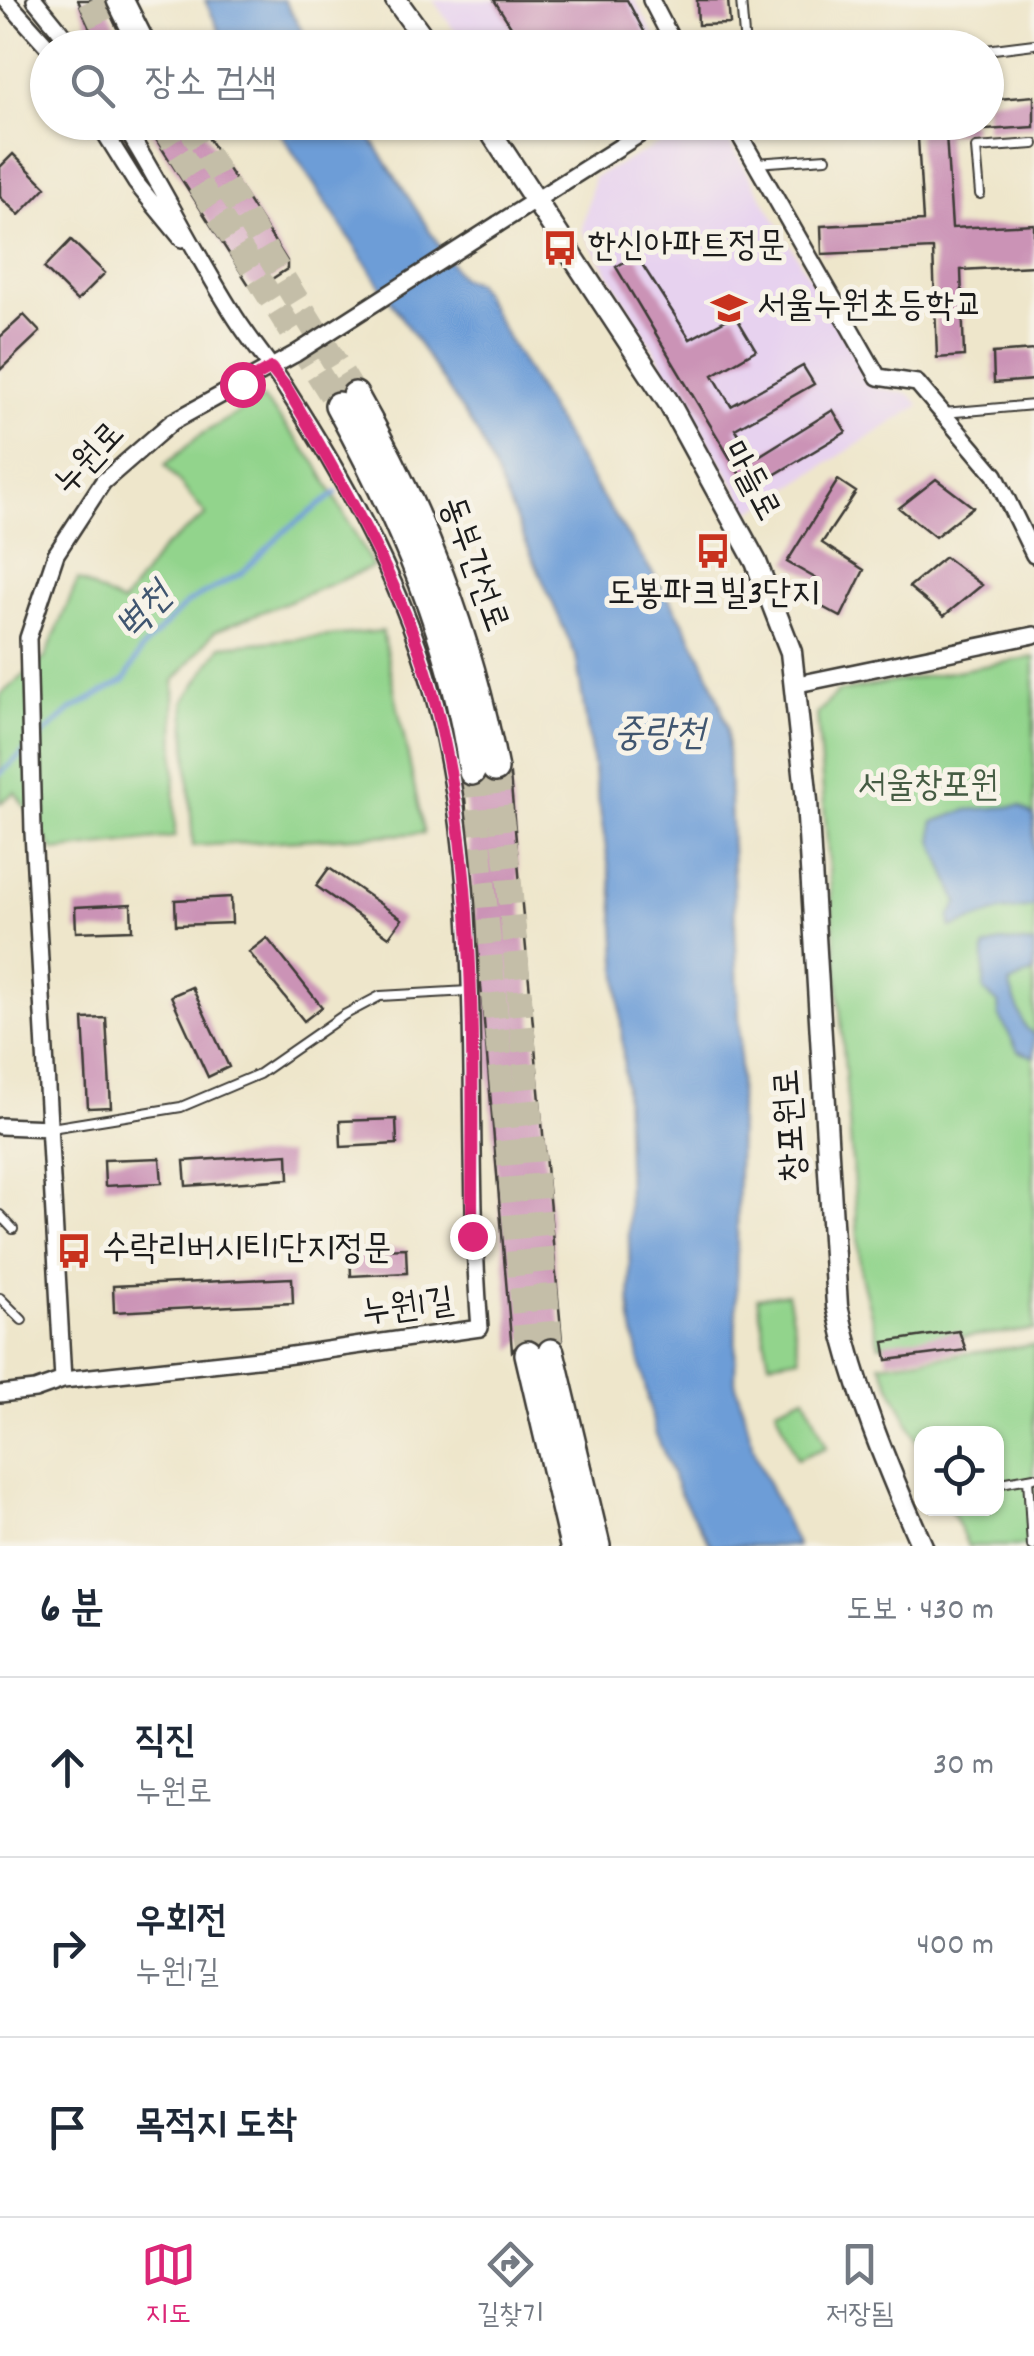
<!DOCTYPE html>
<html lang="ko">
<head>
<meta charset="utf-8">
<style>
  :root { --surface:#fff; --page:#f2f2f3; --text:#1f2937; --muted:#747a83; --line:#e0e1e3; --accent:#db2777 }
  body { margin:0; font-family:Dekko,"Poor Story",sans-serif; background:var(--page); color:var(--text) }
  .controls { position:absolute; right:30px; bottom:30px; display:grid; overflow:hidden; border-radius:20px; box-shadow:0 2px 8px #0004 }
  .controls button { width:90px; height:90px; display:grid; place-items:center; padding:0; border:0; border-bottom:2px solid var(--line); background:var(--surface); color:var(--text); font:50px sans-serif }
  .stop { position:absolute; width:30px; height:30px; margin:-22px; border:8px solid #db2777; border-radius:50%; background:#fff }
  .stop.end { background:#db2777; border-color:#fff; box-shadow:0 2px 10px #0008 }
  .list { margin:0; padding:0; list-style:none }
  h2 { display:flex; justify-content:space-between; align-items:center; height:130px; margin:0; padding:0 40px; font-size:42px }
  h2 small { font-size:32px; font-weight:400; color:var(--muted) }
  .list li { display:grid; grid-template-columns:65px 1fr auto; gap:30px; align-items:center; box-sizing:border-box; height:180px; padding:0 40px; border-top:2px solid var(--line) }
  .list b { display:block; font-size:38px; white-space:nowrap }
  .list p { margin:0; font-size:32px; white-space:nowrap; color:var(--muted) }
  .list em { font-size:32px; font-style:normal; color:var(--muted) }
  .icon { flex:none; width:55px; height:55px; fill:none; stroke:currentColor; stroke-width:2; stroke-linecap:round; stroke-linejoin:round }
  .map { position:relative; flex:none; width:1034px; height:1546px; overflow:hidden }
  .search { position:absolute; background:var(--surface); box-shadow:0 2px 8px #0004; left:30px; right:30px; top:30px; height:110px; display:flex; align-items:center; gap:25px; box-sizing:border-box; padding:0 35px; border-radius:55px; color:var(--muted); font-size:38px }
  .sheet { height:670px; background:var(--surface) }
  nav { display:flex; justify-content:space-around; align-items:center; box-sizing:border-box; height:140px; border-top:2px solid var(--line); background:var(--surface); font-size:28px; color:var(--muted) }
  nav a { display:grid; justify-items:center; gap:5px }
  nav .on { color:var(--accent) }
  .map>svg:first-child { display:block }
  .built { fill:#e7d2ef }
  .green { fill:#92d48c; stroke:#577854; stroke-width:2.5 }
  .water { fill:#6d9dd7; stroke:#445c7a; stroke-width:2.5 }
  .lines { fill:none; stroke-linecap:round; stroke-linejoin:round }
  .stream { stroke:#6d9dd7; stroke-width:5 }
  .building { fill:#cb93b6 }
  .trunk-tunnel { stroke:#c4bea8; stroke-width:25; stroke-dasharray:25 12; stroke-linecap:butt }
  .service-casing { stroke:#3c3a36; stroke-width:12 }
  .minor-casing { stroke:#3c3a36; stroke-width:20 }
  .tertiary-casing { stroke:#3c3a36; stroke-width:25 }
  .trunk-casing { stroke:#3c3a36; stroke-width:30 }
  .service { stroke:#fff; stroke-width:8 }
  .minor { stroke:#fff; stroke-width:15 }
  .tertiary { stroke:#fff; stroke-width:20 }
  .trunk { stroke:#fff; stroke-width:25 }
  .minor-bridge-casing { stroke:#3c3a36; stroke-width:20; stroke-linecap:butt }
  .minor-bridge { stroke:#fff; stroke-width:15 }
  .route { stroke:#db2777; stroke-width:12 }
  .labels { text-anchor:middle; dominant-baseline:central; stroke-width:10; stroke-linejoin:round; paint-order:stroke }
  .poi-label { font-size:35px; fill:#1c1c1c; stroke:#f7f3e8; text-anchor:start }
  .street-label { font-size:35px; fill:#1c1c1c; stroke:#f7f3e8 }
  .park-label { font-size:35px; fill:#455c43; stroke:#f7f3e8 }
  .water-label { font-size:38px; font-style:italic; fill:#405670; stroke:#f7f3e8 }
</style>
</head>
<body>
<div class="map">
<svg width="1034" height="1546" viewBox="0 0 1034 1546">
  <rect width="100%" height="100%" fill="#f7f3e8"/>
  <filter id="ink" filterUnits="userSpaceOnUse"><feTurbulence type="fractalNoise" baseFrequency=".01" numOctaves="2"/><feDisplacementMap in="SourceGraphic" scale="20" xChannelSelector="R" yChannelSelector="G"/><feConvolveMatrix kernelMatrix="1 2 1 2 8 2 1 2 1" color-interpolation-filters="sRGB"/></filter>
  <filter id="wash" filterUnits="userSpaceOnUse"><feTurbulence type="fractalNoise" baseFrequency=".0048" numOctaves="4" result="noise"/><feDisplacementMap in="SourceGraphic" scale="40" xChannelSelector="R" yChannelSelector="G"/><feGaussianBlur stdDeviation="2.25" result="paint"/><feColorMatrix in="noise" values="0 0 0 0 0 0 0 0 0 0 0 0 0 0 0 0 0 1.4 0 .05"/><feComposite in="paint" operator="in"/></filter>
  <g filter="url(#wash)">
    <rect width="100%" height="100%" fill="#eee6cb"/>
    <path class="built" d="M433,0H635L661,47H466Z
      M701,123H718L874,387L909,394L920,405L751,512L582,229L594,177Z"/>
    <path class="green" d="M263,398L316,463L373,567L215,631L174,681L175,837L54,851L15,792L0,803V695L45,658L78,580L122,604L163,548L206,515L165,465L199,436Z
      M382,631L424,833L193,846L184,702L221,646Z
      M1034,657V1330L879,1345L861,1276L817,714L838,692Z
      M787,1293L800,1357L769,1362L757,1298Z
      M1034,1345V1546H968L950,1509L996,1508V1434H922L921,1449L880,1364Z
      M805,1396L827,1447L797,1459L776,1408Z"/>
    <path class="water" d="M205,0H284L312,47H227Z
      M274,123H361L460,278L476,283C515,349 552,416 592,481C644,566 701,628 727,727L740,1042L735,1381L757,1459L797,1546H711L679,1492L655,1432L631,1320L625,1087L613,894L576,656L479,436Z
      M1020,806L1034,816V907L1000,911L951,928L950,917L958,903L933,841V822L967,810Z
      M1002,941L1034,944V972L1009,984L1024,1025L1034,1036V1057L1018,1051L999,1015L998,1003L984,991V948Z"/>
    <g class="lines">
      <path class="stream" d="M35,742L71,710L125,680L141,650L187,603L242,573L286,530L336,493
        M0,774L27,749"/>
    </g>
    <g id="blocks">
      <path class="building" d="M78,0H104L126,48H98Z
        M494,0H627L653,48H525Z
        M697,0H728L730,24L698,25Z
        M1034,96V127L986,130V100Z
        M145,122H198L287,261V269L258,288L249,285Z
        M917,122H973V131L946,134L952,228L1034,224V266L961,270L964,356L937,358L933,249L822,254L821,226L923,221Z
        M13,154L46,187L19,215L0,197V167Z
        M71,240L105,273L77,301L44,268Z
        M636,255L690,339L735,315L756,350L713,375L731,406L803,366L814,384L735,429L754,459L833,410L846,432L749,490L616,267Z
        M24,315L40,332L0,370V337Z
        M1034,350V380L994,383L993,353Z
        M936,479L973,507L935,537L899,508Z
        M838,480L856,492L822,543L864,570L841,617L813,602L822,582L787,562Z
        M945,557L982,585L944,616L909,587Z
        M510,775L562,1340L555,1336L539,1342L525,1338L512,1351L464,786L476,788L485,781L499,785Z
        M329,868L402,919L389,937L316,886Z
        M231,897L232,923L176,925L175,900Z
        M131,904L132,930L76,932L75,907Z
        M267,938L322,1007L304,1021L249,952Z
        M192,987L229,1067L208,1077L171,996Z
        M106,1018L111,1107L88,1108L83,1019Z
        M396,1119L397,1144L341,1147L340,1121Z
        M288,1154L289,1179L186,1186L184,1161Z
        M160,1158L162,1183L105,1186L104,1160Z
        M406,1248L407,1273L351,1276L350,1250Z
        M292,1278L293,1303L114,1312L113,1286Z
        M959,1331L966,1350L887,1360L884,1342Z"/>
    </g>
  </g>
  <g filter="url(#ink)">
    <use href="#blocks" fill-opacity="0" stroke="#3c3a36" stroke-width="2.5"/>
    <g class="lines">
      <path class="trunk-tunnel" d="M91,0L113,48
        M160,122L338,405
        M187,122L355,395
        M495,769L508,868L551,1352
        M472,772L528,1354"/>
      <defs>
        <path id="service" d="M741,0L745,48
          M986,50L1034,44
          M756,163L826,158
          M980,194L976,148L1034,144
          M944,413L1034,405
          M51,1128L181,1107L259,1074L344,1015L380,996L469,991
          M0,1215L13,1229
          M0,1298L22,1320
          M1028,1478L1032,1546
          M996,1484L1034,1477"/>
        <path id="minor" d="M6,0L49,48
          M35,0L74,48
          M651,0L676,48
          M98,122L136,183L182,239
          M732,122L878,377L917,383L995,475L1034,555
          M498,224L659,122
          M798,684L1034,635
          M0,1126L51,1128
          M63,1380L33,832L28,638L56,554L103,482L172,422L295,354
          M0,1394L35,1390L63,1380L285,1356L480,1328C463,1122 488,907 436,705C407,593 350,488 288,392C271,364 249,340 232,312C193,250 161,184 122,122"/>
        <path id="tertiary" d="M396,0L431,48
          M484,122L669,403L756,562L791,652L807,801L837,1306C855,1390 887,1467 922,1546"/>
        <path id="trunk" d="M120,0L140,40
          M355,395C423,514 469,634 495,769
          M338,405C401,520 454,640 472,772
          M551,1352L597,1546
          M528,1354L573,1546"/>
      </defs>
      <use href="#service" class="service-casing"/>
      <use href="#minor" class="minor-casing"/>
      <use href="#tertiary" class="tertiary-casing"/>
      <use href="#trunk" class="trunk-casing"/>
      <use href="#service" class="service"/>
      <use href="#minor" class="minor"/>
      <use href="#tertiary" class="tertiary"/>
      <use href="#trunk" class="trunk"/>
      <defs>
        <path id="minor-bridge" d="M295,354L498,224"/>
      </defs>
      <use href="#minor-bridge" class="minor-bridge-casing"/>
      <use href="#minor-bridge" class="minor-bridge"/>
    </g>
  </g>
  <g class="lines" filter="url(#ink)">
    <path class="route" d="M242,384L271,368L288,390C346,491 407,591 436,706C479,877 472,1061 472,1236"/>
  </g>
  <defs>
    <symbol id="bus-bare" viewBox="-9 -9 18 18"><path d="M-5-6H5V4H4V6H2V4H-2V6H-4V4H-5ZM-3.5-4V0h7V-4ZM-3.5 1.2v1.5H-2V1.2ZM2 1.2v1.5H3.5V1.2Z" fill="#c8321e" stroke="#f7f3e8" stroke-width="2.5" paint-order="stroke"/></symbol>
    <symbol id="school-bare" viewBox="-9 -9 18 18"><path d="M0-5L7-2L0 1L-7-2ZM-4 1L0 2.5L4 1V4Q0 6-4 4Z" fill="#c8321e" stroke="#f7f3e8" stroke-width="2.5" paint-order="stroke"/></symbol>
  </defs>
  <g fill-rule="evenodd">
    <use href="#bus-bare" x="535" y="223" width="50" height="50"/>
    <use href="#school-bare" x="704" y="283" width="50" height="50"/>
    <use href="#bus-bare" x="688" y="526" width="50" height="50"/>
    <use href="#bus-bare" x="49" y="1226" width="50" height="50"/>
  </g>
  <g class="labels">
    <g class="poi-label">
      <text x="588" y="248">한신아파트정문</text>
      <text x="757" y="308">서울누원초등학교</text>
      <text x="713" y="596" text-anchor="middle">도봉파크빌3단지</text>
      <text x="102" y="1251">수락리버시티1단지정문</text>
    </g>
    <g class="street-label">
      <text transform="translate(91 460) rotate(-47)">누원로</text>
      <text transform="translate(749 482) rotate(62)">마들로</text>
      <text transform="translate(472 565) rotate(70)">동부간선로</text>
      <text transform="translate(793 1125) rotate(-94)">창포원로</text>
      <text transform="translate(408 1309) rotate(-8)">누원1길</text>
    </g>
    <g class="park-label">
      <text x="928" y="788">서울창포원</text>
    </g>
    <g class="water-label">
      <text transform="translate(146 613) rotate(-46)">벽천</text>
      <text x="659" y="736">중랑천</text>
    </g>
  </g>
</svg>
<div class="controls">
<button><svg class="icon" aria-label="locate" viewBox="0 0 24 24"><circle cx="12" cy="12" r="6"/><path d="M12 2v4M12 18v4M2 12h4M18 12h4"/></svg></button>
</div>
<div class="stop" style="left:242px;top:384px"></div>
<div class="stop end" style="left:472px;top:1236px"></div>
<div class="search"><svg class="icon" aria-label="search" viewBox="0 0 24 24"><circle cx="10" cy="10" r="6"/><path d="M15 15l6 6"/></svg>장소 검색</div>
</div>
<section class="sheet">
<h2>6 분<small>도보 · 430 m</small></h2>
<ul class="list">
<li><svg class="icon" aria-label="ahead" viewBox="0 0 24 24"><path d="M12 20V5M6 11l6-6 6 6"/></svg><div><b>직진</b><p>누원로</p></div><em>30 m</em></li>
<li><svg class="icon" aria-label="right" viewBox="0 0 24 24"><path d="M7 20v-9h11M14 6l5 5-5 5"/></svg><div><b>우회전</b><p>누원1길</p></div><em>400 m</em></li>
<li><svg class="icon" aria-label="arrive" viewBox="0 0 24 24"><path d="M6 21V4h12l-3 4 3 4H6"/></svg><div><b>목적지 도착</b></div></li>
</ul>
</section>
<nav>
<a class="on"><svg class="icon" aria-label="map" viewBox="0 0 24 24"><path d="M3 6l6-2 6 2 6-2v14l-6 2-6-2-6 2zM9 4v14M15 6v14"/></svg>지도</a>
<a><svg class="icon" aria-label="directions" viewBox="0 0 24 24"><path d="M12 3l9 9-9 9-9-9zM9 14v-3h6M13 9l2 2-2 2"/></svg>길찾기</a>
<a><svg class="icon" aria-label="saved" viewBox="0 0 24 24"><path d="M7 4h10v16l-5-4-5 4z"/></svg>저장됨</a>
</nav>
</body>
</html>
